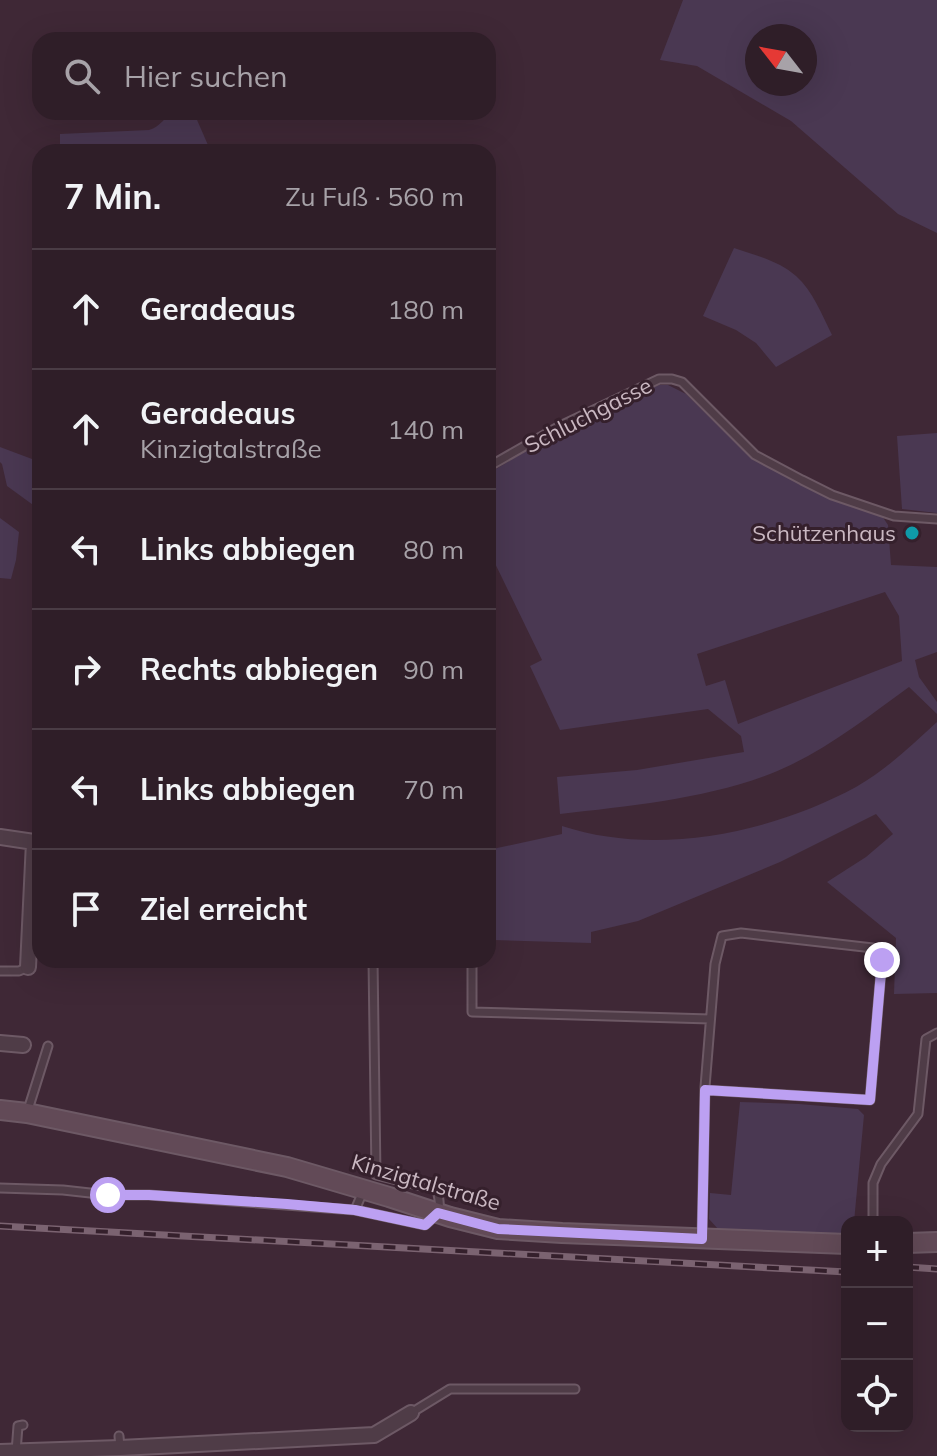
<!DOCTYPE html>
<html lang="de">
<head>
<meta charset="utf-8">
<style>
  :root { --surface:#2f1e28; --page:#372730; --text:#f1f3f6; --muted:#a7a2a8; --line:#4a3c45 }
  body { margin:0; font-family:Mulish,sans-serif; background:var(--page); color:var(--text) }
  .controls { position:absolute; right:24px; bottom:24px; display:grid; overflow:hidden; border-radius:16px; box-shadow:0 8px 32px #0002 }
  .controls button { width:72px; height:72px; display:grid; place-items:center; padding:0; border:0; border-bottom:2px solid var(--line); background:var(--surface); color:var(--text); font:40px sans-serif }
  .compass { position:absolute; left:745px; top:24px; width:72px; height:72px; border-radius:50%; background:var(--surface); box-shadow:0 8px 32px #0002; rotate:301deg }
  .stop { position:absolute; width:24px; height:24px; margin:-18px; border:6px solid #bca0f2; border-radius:50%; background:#fff }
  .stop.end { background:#bca0f2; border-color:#fff; box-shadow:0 2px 8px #0008 }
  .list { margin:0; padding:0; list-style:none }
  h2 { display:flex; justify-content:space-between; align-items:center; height:104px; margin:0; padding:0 32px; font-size:34px }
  h2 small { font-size:26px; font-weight:400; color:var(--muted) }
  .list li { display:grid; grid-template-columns:52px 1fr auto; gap:24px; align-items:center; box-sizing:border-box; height:120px; padding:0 32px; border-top:2px solid var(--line) }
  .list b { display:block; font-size:30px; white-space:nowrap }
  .list p { margin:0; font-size:26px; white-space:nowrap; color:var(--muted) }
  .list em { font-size:26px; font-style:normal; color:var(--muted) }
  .icon { flex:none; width:44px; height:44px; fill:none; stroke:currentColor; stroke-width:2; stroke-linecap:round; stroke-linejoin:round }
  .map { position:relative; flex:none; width:937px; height:1456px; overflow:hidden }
  .search { position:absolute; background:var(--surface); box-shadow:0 8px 32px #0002; left:32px; top:32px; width:464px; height:88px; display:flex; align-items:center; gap:20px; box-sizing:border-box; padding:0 28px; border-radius:24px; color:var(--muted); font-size:30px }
  .panel { position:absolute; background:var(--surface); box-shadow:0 8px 32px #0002; left:32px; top:144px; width:464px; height:824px; border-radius:24px }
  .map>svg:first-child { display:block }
  .green { fill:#4a3852; fill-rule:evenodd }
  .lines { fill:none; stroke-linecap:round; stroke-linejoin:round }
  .service-casing { stroke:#6d5965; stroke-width:11 }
  .minor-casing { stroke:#6d5965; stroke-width:18 }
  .secondary-casing { stroke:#6d5965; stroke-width:22 }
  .service { stroke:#4f3c47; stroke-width:7 }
  .minor { stroke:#4f3c47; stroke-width:14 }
  .secondary { stroke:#624a57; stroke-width:18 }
  .rail-casing { stroke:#7b6371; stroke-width:7 }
  .rail { stroke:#35202c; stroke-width:4; stroke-dasharray:12; stroke-linecap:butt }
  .route { stroke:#bca0f2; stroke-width:10 }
  .culture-dot { fill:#0f9aa8; stroke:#35202c; stroke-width:3 }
  .labels { text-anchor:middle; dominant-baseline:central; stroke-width:6; stroke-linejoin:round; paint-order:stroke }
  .street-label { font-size:22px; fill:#cab8c2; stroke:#35202c }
  .poi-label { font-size:22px; fill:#cab8c2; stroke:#35202c; text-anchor:end }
</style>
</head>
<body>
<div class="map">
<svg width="937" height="1456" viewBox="0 0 937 1456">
  <rect width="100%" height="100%" fill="#3f2836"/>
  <path class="green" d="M683,0H937V233L898,214L791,121L697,66L660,60ZM757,36H805V84H757Z
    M175,112L194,113L211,152H60V134L149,130C161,127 164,116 175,112Z
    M734,248C755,255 779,261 796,276C813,291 822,315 832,335L776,367L756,343L736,330L703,316Z
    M659,385H668L686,394L743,450L763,463L882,516L888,525L891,565L937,567V652L915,660L919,677L937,702V714L909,687C865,719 821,754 770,774C705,799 629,806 560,814L557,777L637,770L744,752L741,736L708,709L560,730L530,666L542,660L488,549V474C543,440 599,409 659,385ZM885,592L899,616L902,661L738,724L725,680L706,686L697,654Z
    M937,433V513L902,509L897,436Z
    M0,447L40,462V510L7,486L2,464L0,462Z
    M0,518L19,532L16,560L11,579L0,578Z
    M937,722V993L894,994L896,938L827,882L866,857L893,834L876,814L780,862L638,921L591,932V943L493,940L488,929V850L562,834V826C656,857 771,833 856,787C886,770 912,745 937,722Z
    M740,1102L799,1104L858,1109L864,1115L854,1222H847V1238L728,1233L718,1229L709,1219L710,1193L731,1195Z"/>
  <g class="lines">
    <defs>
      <path id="service" d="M488,467L558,427L659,379H672L682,382L755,455L802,480L832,495L894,516L937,519
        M472,960V1012L710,1019
        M0,971H19L28,967
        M27,1113L48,1046
        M0,1188L63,1190L108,1195H149L355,1210L364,1189
        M355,1210L425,1225C440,1211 442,1210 437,1190L376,1175L373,960
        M873,1222V1183L881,1164L918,1114L926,1039L937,1033
        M702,1237L705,1087L715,964L722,936L741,933L873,948L882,960L870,1100L705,1090
        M411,1413L450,1389H575
        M119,1436L120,1448
        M16,1452L18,1426L23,1425"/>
      <path id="minor" d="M0,837L34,842L28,967
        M0,1043L23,1045
        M0,1452L120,1448L374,1435L411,1413"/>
      <path id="secondary" d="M0,1110L27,1113L287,1167L389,1197L450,1217L498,1229L562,1233L847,1244
        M907,1243L937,1242"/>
    </defs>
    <use href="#service" class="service-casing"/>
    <use href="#minor" class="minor-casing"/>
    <use href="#secondary" class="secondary-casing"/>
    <use href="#service" class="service"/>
    <use href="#minor" class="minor"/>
    <use href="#secondary" class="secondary"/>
    <defs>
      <path id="rail" d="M0,1226L847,1272
        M907,1267L937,1269"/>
    </defs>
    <use href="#rail" class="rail-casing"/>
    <use href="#rail" class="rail"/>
  </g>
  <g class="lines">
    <path class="route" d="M108,1195H149L287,1204L355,1210L425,1225L438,1213L498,1229L702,1239L705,1090L870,1100L882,960"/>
  </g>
  <circle class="culture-dot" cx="912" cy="533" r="8"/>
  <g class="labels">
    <g class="street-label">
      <text transform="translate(588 415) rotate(-27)">Schluchgasse</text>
      <text transform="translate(426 1182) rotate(16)">Kinzigtalstraße</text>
    </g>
    <g class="poi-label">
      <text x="896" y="533">Schützenhaus</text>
    </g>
  </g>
</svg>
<div class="controls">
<button>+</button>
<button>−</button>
<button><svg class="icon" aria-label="locate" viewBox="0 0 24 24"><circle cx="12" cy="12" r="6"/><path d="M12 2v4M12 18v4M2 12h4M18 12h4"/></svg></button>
</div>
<svg class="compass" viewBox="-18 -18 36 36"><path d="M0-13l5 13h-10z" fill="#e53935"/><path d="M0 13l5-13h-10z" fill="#a7a2a8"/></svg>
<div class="stop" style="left:108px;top:1195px"></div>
<div class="stop end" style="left:882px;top:960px"></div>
<div class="search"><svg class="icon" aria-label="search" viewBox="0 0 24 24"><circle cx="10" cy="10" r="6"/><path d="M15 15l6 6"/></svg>Hier suchen</div>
<section class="panel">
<h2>7 Min.<small>Zu Fuß · 560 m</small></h2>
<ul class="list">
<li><svg class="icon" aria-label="ahead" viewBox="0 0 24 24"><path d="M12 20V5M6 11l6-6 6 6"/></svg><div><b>Geradeaus</b></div><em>180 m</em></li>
<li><svg class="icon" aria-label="ahead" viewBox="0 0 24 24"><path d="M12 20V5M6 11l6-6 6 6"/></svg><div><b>Geradeaus</b><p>Kinzigtalstraße</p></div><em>140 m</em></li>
<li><svg class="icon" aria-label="left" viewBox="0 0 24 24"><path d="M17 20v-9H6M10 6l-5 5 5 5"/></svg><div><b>Links abbiegen</b></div><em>80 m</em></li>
<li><svg class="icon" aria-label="right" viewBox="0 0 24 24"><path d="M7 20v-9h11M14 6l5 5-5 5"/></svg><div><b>Rechts abbiegen</b></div><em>90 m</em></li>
<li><svg class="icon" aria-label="left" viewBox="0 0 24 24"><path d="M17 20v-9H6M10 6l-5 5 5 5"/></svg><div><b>Links abbiegen</b></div><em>70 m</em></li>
<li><svg class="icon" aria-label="arrive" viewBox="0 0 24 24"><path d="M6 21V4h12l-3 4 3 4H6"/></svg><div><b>Ziel erreicht</b></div></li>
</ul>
</section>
</div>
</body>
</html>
